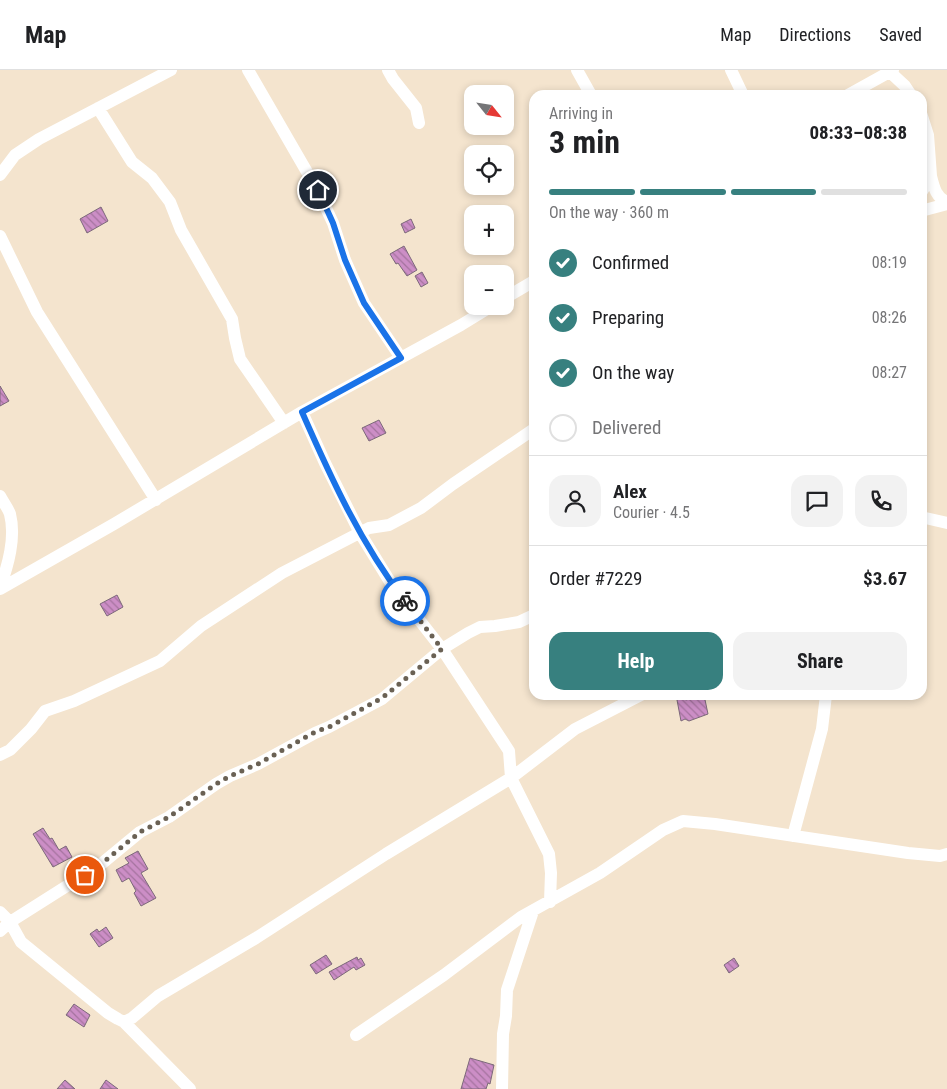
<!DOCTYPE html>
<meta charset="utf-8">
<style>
:root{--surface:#fff;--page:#f2f2f2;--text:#202124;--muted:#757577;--line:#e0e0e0;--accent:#37807f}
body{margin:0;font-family:"Roboto Condensed",sans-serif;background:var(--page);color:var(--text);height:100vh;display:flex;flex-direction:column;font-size:19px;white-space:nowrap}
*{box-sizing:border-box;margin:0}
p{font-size:16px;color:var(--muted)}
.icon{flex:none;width:28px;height:28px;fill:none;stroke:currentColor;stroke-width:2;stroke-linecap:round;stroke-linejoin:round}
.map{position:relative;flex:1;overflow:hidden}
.details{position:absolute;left:529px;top:20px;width:398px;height:610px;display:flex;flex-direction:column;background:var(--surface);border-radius:15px;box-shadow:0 2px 8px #0003}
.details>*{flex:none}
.needle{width:32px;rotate:120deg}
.controls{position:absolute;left:464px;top:15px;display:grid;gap:10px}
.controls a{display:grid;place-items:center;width:50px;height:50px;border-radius:10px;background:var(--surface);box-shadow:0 2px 8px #0003;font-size:25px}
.pin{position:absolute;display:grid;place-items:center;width:42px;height:42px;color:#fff;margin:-21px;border:2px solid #fff;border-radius:50%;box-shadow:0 1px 5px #0007}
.courier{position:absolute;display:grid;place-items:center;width:50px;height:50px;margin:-25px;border:4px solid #1a73e8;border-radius:50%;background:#fff;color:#222;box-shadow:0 1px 6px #0007}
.summary em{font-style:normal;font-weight:700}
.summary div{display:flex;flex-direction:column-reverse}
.summary{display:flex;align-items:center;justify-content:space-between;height:85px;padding:0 20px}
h1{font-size:32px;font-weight:700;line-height:38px}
.bar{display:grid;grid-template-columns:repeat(4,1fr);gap:8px 5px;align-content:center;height:60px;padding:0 20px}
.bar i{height:6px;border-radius:4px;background:var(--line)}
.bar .on{background:var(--accent)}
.bar p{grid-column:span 4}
.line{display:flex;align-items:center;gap:12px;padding:0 20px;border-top:1px solid var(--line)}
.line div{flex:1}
.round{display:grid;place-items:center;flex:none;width:52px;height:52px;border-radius:15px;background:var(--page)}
ol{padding:0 20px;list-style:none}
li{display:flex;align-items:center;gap:15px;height:55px}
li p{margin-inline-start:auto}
li .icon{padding:5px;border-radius:50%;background:var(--accent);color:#fff;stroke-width:4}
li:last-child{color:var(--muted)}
li i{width:28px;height:28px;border:2px solid var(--line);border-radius:50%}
.primary-button{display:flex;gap:10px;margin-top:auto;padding:10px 20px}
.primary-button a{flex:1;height:58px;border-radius:15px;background:var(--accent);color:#fff;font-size:20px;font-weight:700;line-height:58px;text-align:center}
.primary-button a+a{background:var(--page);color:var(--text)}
header{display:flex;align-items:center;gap:30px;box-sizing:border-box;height:70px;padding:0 25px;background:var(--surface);border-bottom:1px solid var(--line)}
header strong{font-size:24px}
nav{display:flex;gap:28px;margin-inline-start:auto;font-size:18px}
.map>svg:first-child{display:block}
.building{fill:url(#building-back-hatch);stroke:#7c697a}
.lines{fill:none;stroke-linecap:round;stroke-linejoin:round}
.minor{stroke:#fff;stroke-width:12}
.done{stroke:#6a6154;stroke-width:5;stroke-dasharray:0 9}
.route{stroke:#1a73e8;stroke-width:6}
</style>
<header>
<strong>Map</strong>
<nav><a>Map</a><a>Directions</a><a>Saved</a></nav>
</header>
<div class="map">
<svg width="947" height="1019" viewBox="0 0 947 1019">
<defs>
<pattern id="building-back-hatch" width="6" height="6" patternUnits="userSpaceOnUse" patternTransform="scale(1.25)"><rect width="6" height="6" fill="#cc8ec6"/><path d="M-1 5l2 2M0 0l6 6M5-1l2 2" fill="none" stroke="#a5739f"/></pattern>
</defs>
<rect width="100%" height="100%" fill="#f4e4ce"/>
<!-- building -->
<path class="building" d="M101,137L108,151L87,163L80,149Z
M411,149L415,158L405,163L401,154Z
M404,176L417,200L407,206L398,193L396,194L390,184Z
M422,202L428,213L421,217L415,206Z
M0,316L9,331L0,336Z
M379,350L386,363L369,371L362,358Z
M117,525L123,537L107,546L100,534Z
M704,625L708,644L689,651L685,649L681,651L677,630L683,628L686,630Z
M43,758L50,769L52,768L59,780L66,776L72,787L53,797L33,764Z
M138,781L148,799L141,803L156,828L141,836L134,823L136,821L129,808L122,812L116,800L129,793L125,788Z
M106,857L113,868L99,877L90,864L97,859L99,862Z
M326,885L332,894L316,904L310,895Z
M357,887L358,890L361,888L365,895L356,900L354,897L334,910L329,902Z
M734,888L739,896L729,903L724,895Z
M74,934L90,945L84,957L66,945Z
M470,988L494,995L490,1014L488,1013L486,1019H461Z
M65,1010L75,1019H57Z
M106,1010L118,1019H100Z"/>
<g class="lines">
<!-- minor -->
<path class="minor" d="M248,0L318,121L333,153L345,190L364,233L401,288
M388,0L393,9L416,38L419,53
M577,0L591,25
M731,0L743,25
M890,2L905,16L911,25
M848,25L893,0
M98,38L132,92L152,108L170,132L181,160L232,249L235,268L240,289L284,353
M921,43L928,65L931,106L921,123
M0,105L15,85L39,69L171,0
M931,106C934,118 936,127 947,132
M921,141L947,134
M0,166L37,242L156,430
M505,228L534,211
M302,342L325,393L360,463L392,515L442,579L509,681L511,708L549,784L551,803L550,832
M0,426C3,432 8,438 10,444C16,468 8,495 0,518
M921,447L947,453
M0,519L114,454L302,342L461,255L492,236
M0,685L10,680L31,659L45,641L74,631L160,591L201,556L282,503L369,458L389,455L421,438L453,414L534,359
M793,766L822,659L826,625
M0,842L10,852L21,872L108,943L118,949L124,952L132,948L158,926L256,868L386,784L511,708L575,659L641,625
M0,861L10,852L100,795L140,762L169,747L216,714L230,706L258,694L315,663L329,657L382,629L442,579L468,563L480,557L495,556L519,552L534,545
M124,952L190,1019
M356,965L444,905L521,847L600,803L663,760L683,751L715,754L908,783L940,786L947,784
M502,1019L503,964L506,946L507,920L533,841"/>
</g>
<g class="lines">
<!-- done -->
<path class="done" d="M85,805L100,795L140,762L169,747L216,714L230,706L258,694L315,662L329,657L382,628L442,579L405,531"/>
<!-- route -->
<path class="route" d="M318,120L333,153L345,190L364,233L401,288L302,342C331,408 361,474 405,531"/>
</g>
</svg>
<div class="controls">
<a><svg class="needle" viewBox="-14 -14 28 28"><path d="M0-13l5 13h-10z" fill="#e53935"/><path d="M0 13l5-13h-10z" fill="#757577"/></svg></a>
<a><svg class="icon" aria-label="locate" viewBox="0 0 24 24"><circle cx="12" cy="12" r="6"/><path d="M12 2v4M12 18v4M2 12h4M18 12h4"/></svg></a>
<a>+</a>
<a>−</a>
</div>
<div class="pin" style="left:85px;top:805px;background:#ea580c"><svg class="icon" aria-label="bag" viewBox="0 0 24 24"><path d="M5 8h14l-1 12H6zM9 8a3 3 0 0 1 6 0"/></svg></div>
<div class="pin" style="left:318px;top:120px;background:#1f2937"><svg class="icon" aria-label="home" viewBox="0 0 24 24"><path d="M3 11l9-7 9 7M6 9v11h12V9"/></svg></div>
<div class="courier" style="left:405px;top:531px"><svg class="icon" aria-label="bike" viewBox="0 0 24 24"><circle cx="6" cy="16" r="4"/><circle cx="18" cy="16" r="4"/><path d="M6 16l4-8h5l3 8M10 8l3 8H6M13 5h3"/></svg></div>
<section class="details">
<div class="summary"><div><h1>3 min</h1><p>Arriving in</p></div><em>08:33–08:38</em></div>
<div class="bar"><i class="on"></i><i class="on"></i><i class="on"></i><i></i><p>On the way · 360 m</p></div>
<ol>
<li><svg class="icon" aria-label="check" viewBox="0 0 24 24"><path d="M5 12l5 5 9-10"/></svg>Confirmed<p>08:19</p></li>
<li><svg class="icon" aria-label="check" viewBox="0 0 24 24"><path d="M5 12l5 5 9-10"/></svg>Preparing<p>08:26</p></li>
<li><svg class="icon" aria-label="check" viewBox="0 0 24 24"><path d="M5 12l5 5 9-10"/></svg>On the way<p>08:27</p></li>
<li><i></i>Delivered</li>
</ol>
<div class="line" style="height:90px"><a class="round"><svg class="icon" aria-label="person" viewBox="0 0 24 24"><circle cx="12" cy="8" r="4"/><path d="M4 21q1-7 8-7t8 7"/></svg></a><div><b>Alex</b><p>Courier · 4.5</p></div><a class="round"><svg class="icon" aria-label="chat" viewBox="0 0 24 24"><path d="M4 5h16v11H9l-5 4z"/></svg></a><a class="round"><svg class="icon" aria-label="phone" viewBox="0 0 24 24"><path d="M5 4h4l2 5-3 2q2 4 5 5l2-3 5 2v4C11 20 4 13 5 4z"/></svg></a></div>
<div class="line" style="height:65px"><div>Order #7229</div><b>$3.67</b></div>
<div class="primary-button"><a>Help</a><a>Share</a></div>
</section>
</div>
